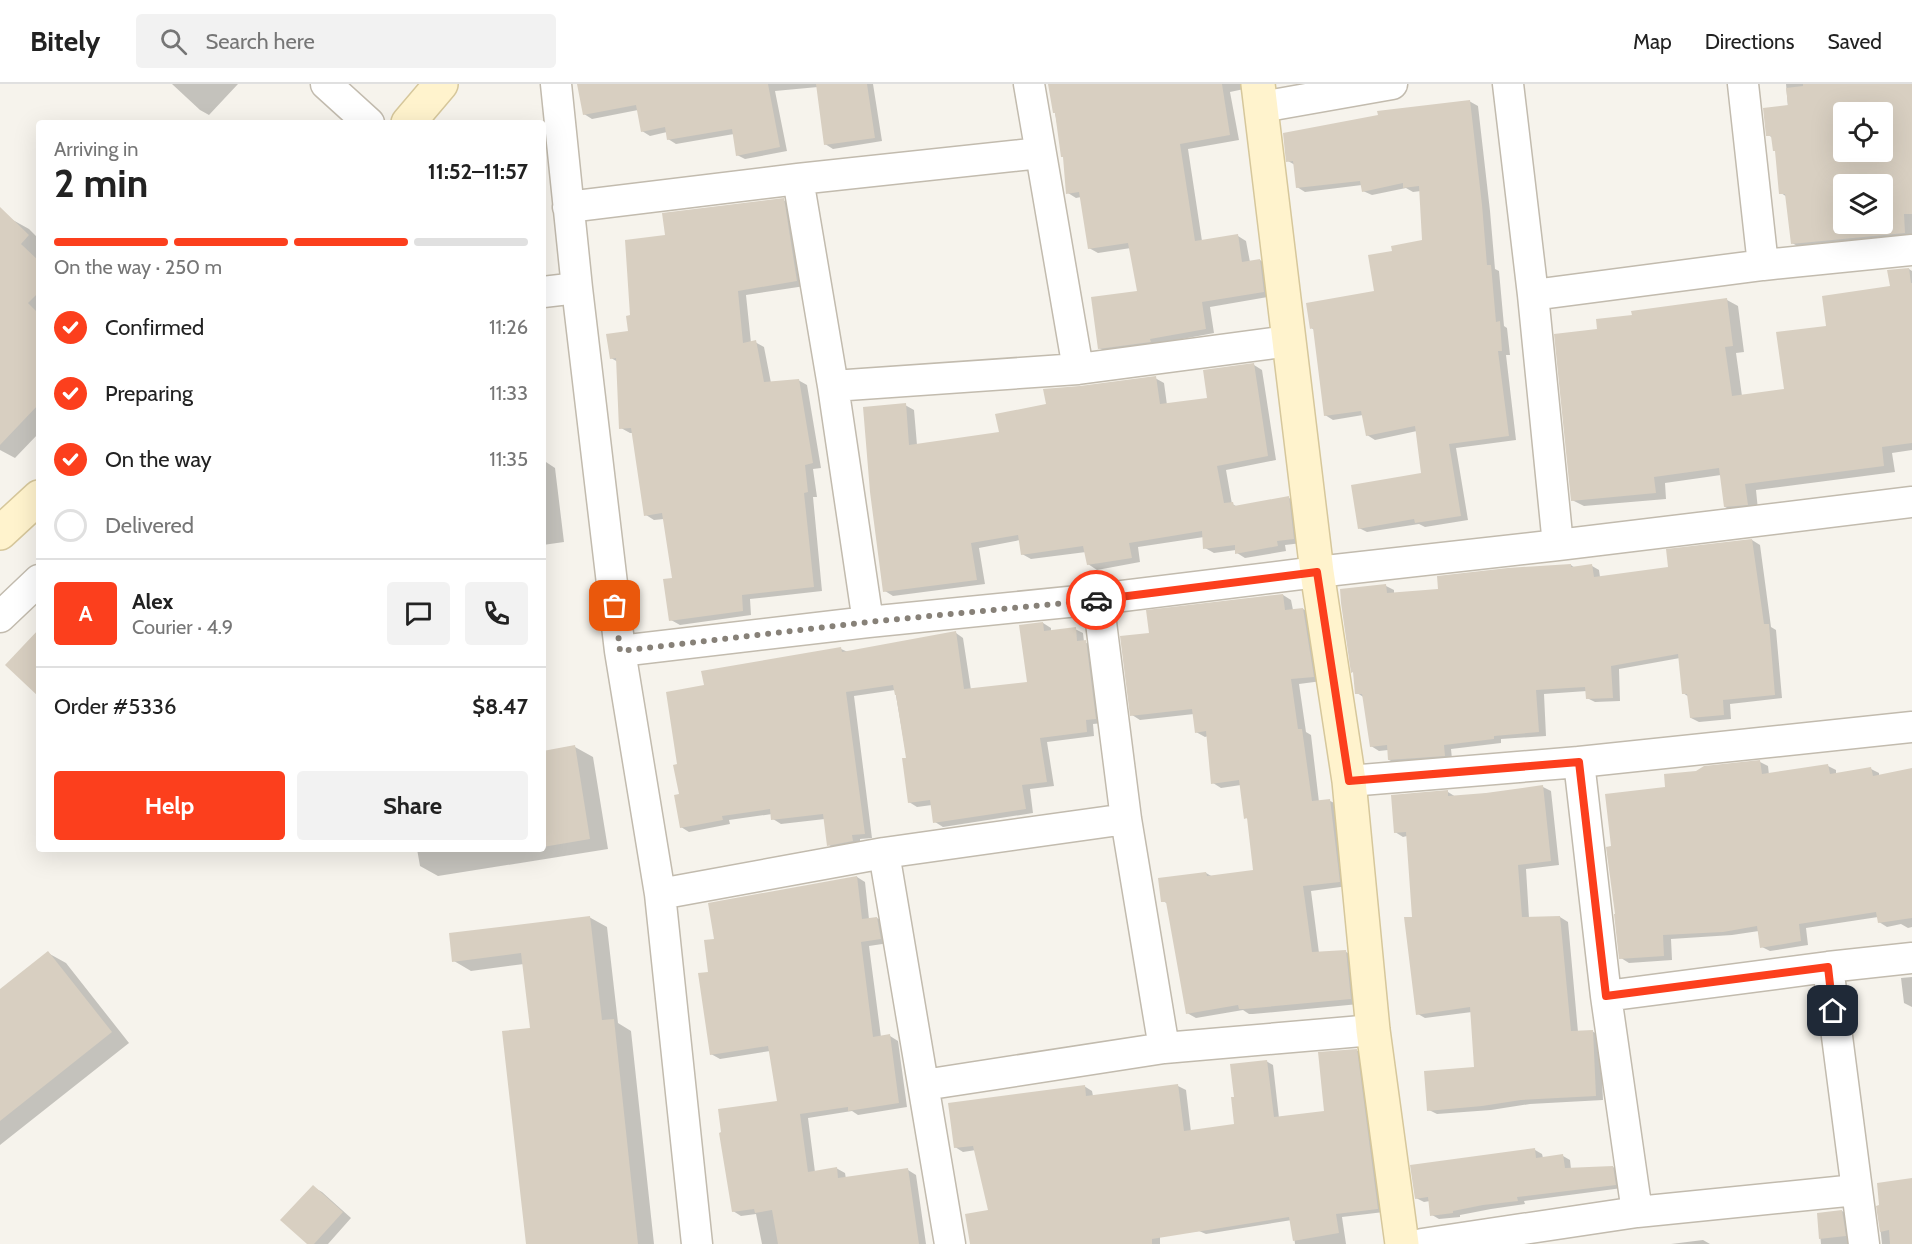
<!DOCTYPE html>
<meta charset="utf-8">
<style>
:root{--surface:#fff;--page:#f2f2f2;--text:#222;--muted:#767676;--line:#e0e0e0;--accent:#fc3f1d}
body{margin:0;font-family:Cabin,sans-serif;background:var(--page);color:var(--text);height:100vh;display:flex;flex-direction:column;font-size:22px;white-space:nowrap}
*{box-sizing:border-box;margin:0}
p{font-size:20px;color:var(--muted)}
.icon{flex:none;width:33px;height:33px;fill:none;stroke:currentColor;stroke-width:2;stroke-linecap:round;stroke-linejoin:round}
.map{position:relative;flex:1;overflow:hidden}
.panel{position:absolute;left:36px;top:36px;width:510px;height:732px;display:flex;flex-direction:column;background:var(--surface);border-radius:6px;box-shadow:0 6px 24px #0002}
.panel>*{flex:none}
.controls{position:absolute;left:1833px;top:18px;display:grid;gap:12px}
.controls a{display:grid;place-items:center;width:60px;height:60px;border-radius:6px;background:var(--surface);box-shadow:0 6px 24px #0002;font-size:30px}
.pin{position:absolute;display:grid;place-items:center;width:51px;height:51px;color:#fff;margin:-26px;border-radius:12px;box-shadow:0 3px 9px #0006}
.courier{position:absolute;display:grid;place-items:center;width:60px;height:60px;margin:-30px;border:4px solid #fc3f1d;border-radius:50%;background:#fff;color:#222;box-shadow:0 2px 8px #0007}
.overview em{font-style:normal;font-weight:700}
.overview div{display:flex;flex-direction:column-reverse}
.overview{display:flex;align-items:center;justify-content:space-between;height:102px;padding:0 18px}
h1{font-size:39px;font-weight:700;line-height:45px}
.bar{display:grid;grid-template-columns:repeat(4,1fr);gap:9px 6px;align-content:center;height:72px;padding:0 18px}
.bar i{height:8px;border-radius:4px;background:var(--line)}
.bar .on{background:var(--accent)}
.bar p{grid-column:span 4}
.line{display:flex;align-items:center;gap:15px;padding:0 18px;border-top:2px solid var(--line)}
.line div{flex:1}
.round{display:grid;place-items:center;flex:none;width:63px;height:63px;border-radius:6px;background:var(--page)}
ol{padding:0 18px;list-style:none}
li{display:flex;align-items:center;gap:18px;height:66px}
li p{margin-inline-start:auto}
li .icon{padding:6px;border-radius:50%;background:var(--accent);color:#fff;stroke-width:4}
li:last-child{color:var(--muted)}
li i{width:33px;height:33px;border:3px solid var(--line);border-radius:50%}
.button{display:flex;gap:12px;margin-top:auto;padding:12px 18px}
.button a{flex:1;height:69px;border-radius:6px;background:var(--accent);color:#fff;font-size:24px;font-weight:700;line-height:69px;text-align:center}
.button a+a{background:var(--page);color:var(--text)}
header{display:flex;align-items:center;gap:36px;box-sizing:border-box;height:84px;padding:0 30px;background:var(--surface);border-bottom:2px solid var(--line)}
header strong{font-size:28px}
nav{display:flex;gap:33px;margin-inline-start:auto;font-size:21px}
.search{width:420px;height:54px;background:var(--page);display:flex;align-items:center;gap:15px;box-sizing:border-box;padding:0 21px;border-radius:6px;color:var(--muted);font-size:22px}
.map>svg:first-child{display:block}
.shadow{fill:#0003;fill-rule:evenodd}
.building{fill:#d8cfc1;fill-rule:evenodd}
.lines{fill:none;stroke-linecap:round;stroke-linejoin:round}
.minor-casing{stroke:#c2bbae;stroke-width:33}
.secondary-casing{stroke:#d6c79b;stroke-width:36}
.minor{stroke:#fff;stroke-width:30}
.secondary{stroke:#fff3cd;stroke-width:33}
.done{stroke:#878178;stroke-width:6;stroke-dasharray:0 10.8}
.route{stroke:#fc3f1d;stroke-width:8}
</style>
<header>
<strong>Bitely</strong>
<div class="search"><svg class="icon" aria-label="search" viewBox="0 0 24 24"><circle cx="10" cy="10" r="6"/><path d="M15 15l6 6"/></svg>Search here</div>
<nav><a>Map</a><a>Directions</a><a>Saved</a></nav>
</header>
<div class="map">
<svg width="1912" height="1160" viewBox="0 0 1912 1160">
<rect width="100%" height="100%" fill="#f6f3ec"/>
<!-- shadow -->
<path class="shadow" d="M172,0H238L209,31L200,26Z
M587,0H873L882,57L833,65L825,60L818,3L775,7L787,67L745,75L737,71L734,50L676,60L668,55L667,48L650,52L642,47L638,26L592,35L584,30Z
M1049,0H1244V5L1230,8L1239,56L1188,65L1202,157L1238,152L1246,157L1250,178L1260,176L1269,182L1273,212L1210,223L1214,249L1108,269L1099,264L1139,208L1131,164L1098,169L1089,164L1081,113L1076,114L1068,109L1064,73Z
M1786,0H1912V154L1801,164L1792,159L1787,113L1781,109L1777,68L1773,54L1768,51L1788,23ZM1844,28H1882V68H1844ZM1844,100H1882V140H1844Z
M1469,17L1478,22L1490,127L1495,185L1499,187L1504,242L1507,244L1510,271H1506L1516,356L1456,364L1468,436L1425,443L1419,440L1367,448L1359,444L1422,390L1417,347L1375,356L1367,351L1363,331L1333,336L1325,331L1315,246L1311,244L1375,208L1393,168L1424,157L1421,107L1413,108L1406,104L1372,111L1363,107L1362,101L1305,108L1297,103L1295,81L1288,77Z
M783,116L792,121L805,202L746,211L751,259L755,258L764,263L771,299L798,296L807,301L821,384L813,385L817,413H813L822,507L750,515L751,531L680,541L671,536L673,495L664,435L654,436L646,431L633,349H630L621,344L618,278L611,274L629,248L632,233L666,152Z
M11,135L29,145L39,155V349L15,374L0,366V146Z
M1909,185L1912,187V366L1892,369L1895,388L1756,406L1758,426L1737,429L1725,423L1721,391L1665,399L1666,415L1584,422L1572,416L1599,246L1633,232L1727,216L1738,222L1744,268L1736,269L1742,312L1786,307L1828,243L1891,203Z
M1254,281L1262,286L1276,376L1226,386L1232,420L1238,423L1289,414L1297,419L1302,459L1285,461L1286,467L1245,474L1237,469L1236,466L1214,469L1205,464L1204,453L1138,463L1140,478L1097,486L1088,480L1086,468L1031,475L1022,470L1020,456L979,464L985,500L893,512L885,507L905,321L914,326L917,361L1001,350L1048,322L1155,294L1164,299L1167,321L1209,316Z
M546,378L555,384L564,458L543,461V379Z
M1752,456L1760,461L1771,543L1776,546L1782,614L1730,620L1731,635L1699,638L1691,634L1689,613L1683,609L1680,574L1619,585L1620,617L1595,618L1587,614V607L1544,610L1546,652L1501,655V659L1451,665L1452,675L1397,680L1389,676L1388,666L1379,667L1371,662L1365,614L1357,609L1386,502L1394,506V510L1440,507L1571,481L1575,484L1592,482L1599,486L1600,493L1670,485Z
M1283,511L1291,516L1293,526L1303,525L1312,530L1322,597L1299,600L1306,648L1311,651L1319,718L1330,717L1339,721L1348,802L1311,807L1319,869L1346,868L1355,873L1359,920L1253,930H1249L1243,926L1196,934L1187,929L1168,820L1163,817L1206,789L1213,793L1254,788L1249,735L1246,734L1241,701L1221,704L1213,699L1208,652L1205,653L1196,648L1194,630L1140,636L1132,631L1151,550Z
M1043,539L1051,544V548L1075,545L1083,549L1084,558L1093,562L1103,639L1093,640L1094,652L1047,658L1054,702L1030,705L1033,729L943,743L935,738L932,721L917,723L909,718L907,675L895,606L854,612L872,754L860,755V761L836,765L829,761L825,735L781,740L773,735L772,730L729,736L730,740L689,748L681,743V712L679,681L705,603L841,565L848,568L956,549L963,554L971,606L1029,599Z
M575,663L593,673L608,765L438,792L420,782L417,765H543V668Z
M1760,678L1768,682L1769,691L1828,682L1836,686V691L1871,685L1879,689V692L1912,686V843L1908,844L1901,840L1887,843L1879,838L1878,833L1806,844L1808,861L1770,867L1762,863L1759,847L1732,851L1671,855L1672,876L1629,879L1621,874L1612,764L1667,705Z
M1543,703L1551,707L1559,781L1526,785L1529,834L1560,833L1568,838L1578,948L1592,947L1600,952L1603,1016L1530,1020L1491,1026L1437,1030L1429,1026L1475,984L1472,928L1425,934L1418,930L1414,834L1407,752L1403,753L1395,748L1448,708L1456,713Z
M857,793L865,798L869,835L877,834L885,839L889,859L869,862L881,953L890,952L898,957L907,1023L858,1031L852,1027L808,1034L815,1088L836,1084L845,1089L846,1095L908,1086L916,1091L926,1160H762L756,1130L741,1132L733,1127L779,1018L770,967L720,975L711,970L710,889L715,856Z
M589,833L607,843L618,939L631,947L654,1160H527L531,946L524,880L471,887L454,877Z
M48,869L66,879L129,959L0,1061V907Z
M1912,893V923L1904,919L1901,894Z
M1356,966L1363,970L1384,1128L1342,1133L1346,1160H1295L1292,1136L1206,1150L1199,1147L1160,1152V1160H1068L976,1066L963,1068L955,1063L1084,1002L1092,1007L1093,1012L1178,1002L1186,1006L1191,1048L1236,1041V1014L1266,977L1273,981L1279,1034L1326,1028Z
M1535,1066L1542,1070L1543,1074L1563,1072L1570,1076L1571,1085L1613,1083L1620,1088L1622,1104L1524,1117L1525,1120L1491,1125L1460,1131V1133L1439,1135L1432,1131L1430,1117L1424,1118L1416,1114Z
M1912,1096V1160H1882L1878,1123Z
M313,1103L322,1108L351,1134L328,1160H309Z
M1842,1127L1849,1131L1852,1160H1821L1818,1130Z
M1703,1156L1710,1160H1671Z"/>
<!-- building -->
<path class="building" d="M577,0H768L780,63L736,72L732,45L667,56L665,43L641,48L636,21L583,31Z
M816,0H867L875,54L824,61Z
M1048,0H1222L1230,51L1180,60L1195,157L1238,150L1242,178L1260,175L1264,208L1202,218L1206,245L1150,255L1151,258L1098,265L1091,213L1137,207L1128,159L1088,165L1079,108L1066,110L1063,73H1061L1055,29H1053Z
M1803,0H1912V130H1904L1905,149L1791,160L1785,110H1779L1775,67H1773L1771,52H1766L1763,24L1788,21L1786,4L1803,2ZM1844,28H1882V68H1844ZM1844,100H1882V140H1844Z
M1470,16L1482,121L1487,181H1491L1496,238L1500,237L1502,267H1498L1509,352L1449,360L1461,432L1415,439L1414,435L1358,445L1351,401L1421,389L1415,342L1366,352L1361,327L1324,332L1313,244L1310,245L1306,219L1374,207L1368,171L1392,167L1391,162L1422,156L1419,102L1403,104V99L1362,108L1360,97L1296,104L1293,77L1286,78L1283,49L1378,31L1377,27Z
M784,114L797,197L738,207L743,259L756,256L764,298L799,295L813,379L805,381L808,408L804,409L814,503L742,511L743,527L669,537L663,495L672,494L662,429L644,432L631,344L619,345L616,274L610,275L606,250L628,247L626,232L630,231L625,156L665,151L662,129Z
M0,123L29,151L21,160L39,177V208L28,219L39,230V320L0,361Z
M1909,184L1911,199H1912V359L1882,363L1884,382L1745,400L1748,421L1724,423L1719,384L1654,393L1656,409L1571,417L1554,250L1597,245L1596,235L1632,231L1631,227L1727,214L1733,262L1725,263L1732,312L1784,305L1776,248L1826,242L1822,212L1890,202L1887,186Z
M1254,279L1268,372L1217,382L1224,419L1233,418L1234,422L1289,412L1294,455L1277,457L1278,462L1235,470V461L1203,465L1202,447L1129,459L1132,474L1087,481L1083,462L1021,471L1018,451L971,459L977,496L883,508L870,408L863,323L906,319L909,361L999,348L995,330L1046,320L1043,305L1080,302L1156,292L1160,320L1207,314L1203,286Z
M1752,455L1764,540H1769L1775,611L1723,616L1724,631L1690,634L1687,610H1682L1678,570L1611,582L1613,614L1586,615L1585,603L1536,606L1539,648L1494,652V655L1444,661L1445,672L1388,676L1387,661L1370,663L1362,610H1355L1353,588L1351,589L1341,519L1340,505L1386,500L1387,509L1438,505L1437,492L1508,484L1571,480V483L1592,480L1594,493L1668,483L1666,465Z
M1283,510L1285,526L1303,524L1314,593L1291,595L1298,645H1302L1312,717L1330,715L1340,798L1303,802L1312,868L1346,866L1351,915L1244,925H1239L1238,921L1186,930L1166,818H1161L1158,794L1206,788L1207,792L1253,786L1247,734L1244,735L1239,696L1211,700L1206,647L1195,649L1192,625L1130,632L1120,552L1149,549L1146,526Z
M1043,538L1044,547L1076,543L1077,557L1086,556L1096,635L1086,636L1087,648L1040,654L1047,698L1022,701L1026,725L933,739L930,716L908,719L902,674H906L896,611H895L893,601L846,608L865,750L852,751L853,757L827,762L823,730L771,736L770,725L722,732L723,736L680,744L674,711L679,710L673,681L677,680L666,608L704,601L701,587L841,563L842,568L956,547L964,605L1027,598L1019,541Z
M39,545V613L5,581Z
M575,661L590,755L543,763V667Z
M1760,676L1762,690L1828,680L1830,690L1871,683L1873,692L1912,684V834L1878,839L1876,828L1799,840L1801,857L1760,864L1757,842L1723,848L1663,851L1664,872L1619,875L1614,830H1615L1606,763L1611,762L1605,710L1665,703L1664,690L1696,687L1704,682Z
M1543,701L1551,777L1518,781L1522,833L1560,832L1571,947L1593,946L1596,1012L1521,1016L1482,1022L1427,1027L1424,987L1474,983L1470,923L1416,931L1404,833H1412L1406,748L1394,749L1391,711L1448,706V712L1486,709Z
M857,792L862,835L877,833L881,855L861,858L873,953L890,950L899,1019L848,1027V1023L800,1030L808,1088L837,1083L838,1094L908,1084L919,1160H778L772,1126L755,1129L754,1125L732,1128L719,1049L721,1048L718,1025L777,1017L768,962L710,971L698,889L708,888L704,856L714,855L708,819Z
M590,832L602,936L614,935L638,1160H526L502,947L530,944L521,869L452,878L449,849Z
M48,867L112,948L0,1037V905Z
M1357,965L1378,1125L1336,1130L1339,1149L1293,1157L1289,1133L1152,1155V1160H970L965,1130L988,1126L973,1062L954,1064L948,1019L1085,1001L1086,1012L1178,1000L1184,1047L1234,1040L1231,1013H1234L1230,980L1267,976L1274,1033L1324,1027L1318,968Z
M1535,1064L1536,1074L1563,1070L1565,1084L1613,1082L1616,1101L1517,1113L1518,1117L1483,1121L1453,1127V1129L1430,1132L1428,1113L1415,1115L1410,1081Z
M1912,1094V1160H1890L1889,1146L1880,1148L1876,1122L1879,1121L1877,1099Z
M313,1101L343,1128L314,1160H307L280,1136Z
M1842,1126L1846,1152L1819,1155L1817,1129Z"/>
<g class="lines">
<defs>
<path id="minor" d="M326,0L369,39
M556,0L577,204L620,567L660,810L697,1160
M1029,0L1078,285
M1508,0L1533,211L1558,461
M1743,0L1763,181
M1261,23L1392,0
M798,95L833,302L868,538
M568,123L798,95L1040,69
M543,208L577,204
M1533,211L1763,181L1912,166
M833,302L1078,285L1289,257
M1098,515L1126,735L1164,964
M0,533L39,496
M620,567L868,538L1098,515L1317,488L1558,461L1912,418
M1579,678L1606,912L1637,1128
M1349,697L1579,678L1912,643
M884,769L950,1160
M660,810L884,769L1126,735
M1828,883L1864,1160
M1606,912L1828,883L1912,874
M924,1001L1164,964L1373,946
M1422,1160L1637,1128L1856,1106"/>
<path id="secondary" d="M1258,0L1317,488L1349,697L1373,946L1402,1160
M408,39L441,0
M0,449L39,413"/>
</defs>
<!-- minor casing -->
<use href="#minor" class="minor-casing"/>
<!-- secondary casing -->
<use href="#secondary" class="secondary-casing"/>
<!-- minor -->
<use href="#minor" class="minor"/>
<!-- secondary -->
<use href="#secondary" class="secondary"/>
</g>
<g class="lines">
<!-- done -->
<path class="done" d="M615,522L620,567L868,538L1096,516"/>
<!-- route -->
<path class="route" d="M1096,516L1317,488L1349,697L1579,678L1606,912L1828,883L1833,927"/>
</g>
</svg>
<div class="controls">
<a><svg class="icon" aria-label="locate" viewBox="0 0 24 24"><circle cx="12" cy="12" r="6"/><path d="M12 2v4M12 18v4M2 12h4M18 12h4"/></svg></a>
<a><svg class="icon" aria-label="layers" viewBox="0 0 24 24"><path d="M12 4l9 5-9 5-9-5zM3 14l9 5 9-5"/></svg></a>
</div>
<div class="pin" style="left:615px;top:522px;background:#ea580c"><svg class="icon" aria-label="bag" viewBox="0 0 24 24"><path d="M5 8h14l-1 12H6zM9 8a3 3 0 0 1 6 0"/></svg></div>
<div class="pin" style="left:1833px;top:927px;background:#1f2937"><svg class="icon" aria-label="home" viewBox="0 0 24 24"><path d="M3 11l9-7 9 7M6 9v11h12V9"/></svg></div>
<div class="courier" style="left:1096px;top:516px"><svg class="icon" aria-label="car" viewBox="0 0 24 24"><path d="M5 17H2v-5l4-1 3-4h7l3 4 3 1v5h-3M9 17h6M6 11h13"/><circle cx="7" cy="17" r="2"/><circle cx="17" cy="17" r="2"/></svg></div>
<section class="panel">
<div class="overview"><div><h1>2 min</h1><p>Arriving in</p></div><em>11:52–11:57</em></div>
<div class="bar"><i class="on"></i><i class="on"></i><i class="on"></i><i></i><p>On the way · 250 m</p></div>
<ol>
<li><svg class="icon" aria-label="check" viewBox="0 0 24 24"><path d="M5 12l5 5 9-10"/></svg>Confirmed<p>11:26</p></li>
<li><svg class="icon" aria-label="check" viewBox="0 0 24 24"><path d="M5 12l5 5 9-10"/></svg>Preparing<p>11:33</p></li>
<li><svg class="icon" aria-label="check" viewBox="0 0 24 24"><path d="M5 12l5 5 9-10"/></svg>On the way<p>11:35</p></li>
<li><i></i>Delivered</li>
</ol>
<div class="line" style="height:108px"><b class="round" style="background:var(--accent);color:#fff">A</b><div><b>Alex</b><p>Courier · 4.9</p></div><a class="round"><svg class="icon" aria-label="chat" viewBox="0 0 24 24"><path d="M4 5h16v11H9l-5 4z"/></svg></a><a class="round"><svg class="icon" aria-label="phone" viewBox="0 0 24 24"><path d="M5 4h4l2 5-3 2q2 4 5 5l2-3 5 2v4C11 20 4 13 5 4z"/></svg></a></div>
<div class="line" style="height:78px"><div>Order #5336</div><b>$8.47</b></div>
<div class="button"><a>Help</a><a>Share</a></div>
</section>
</div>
